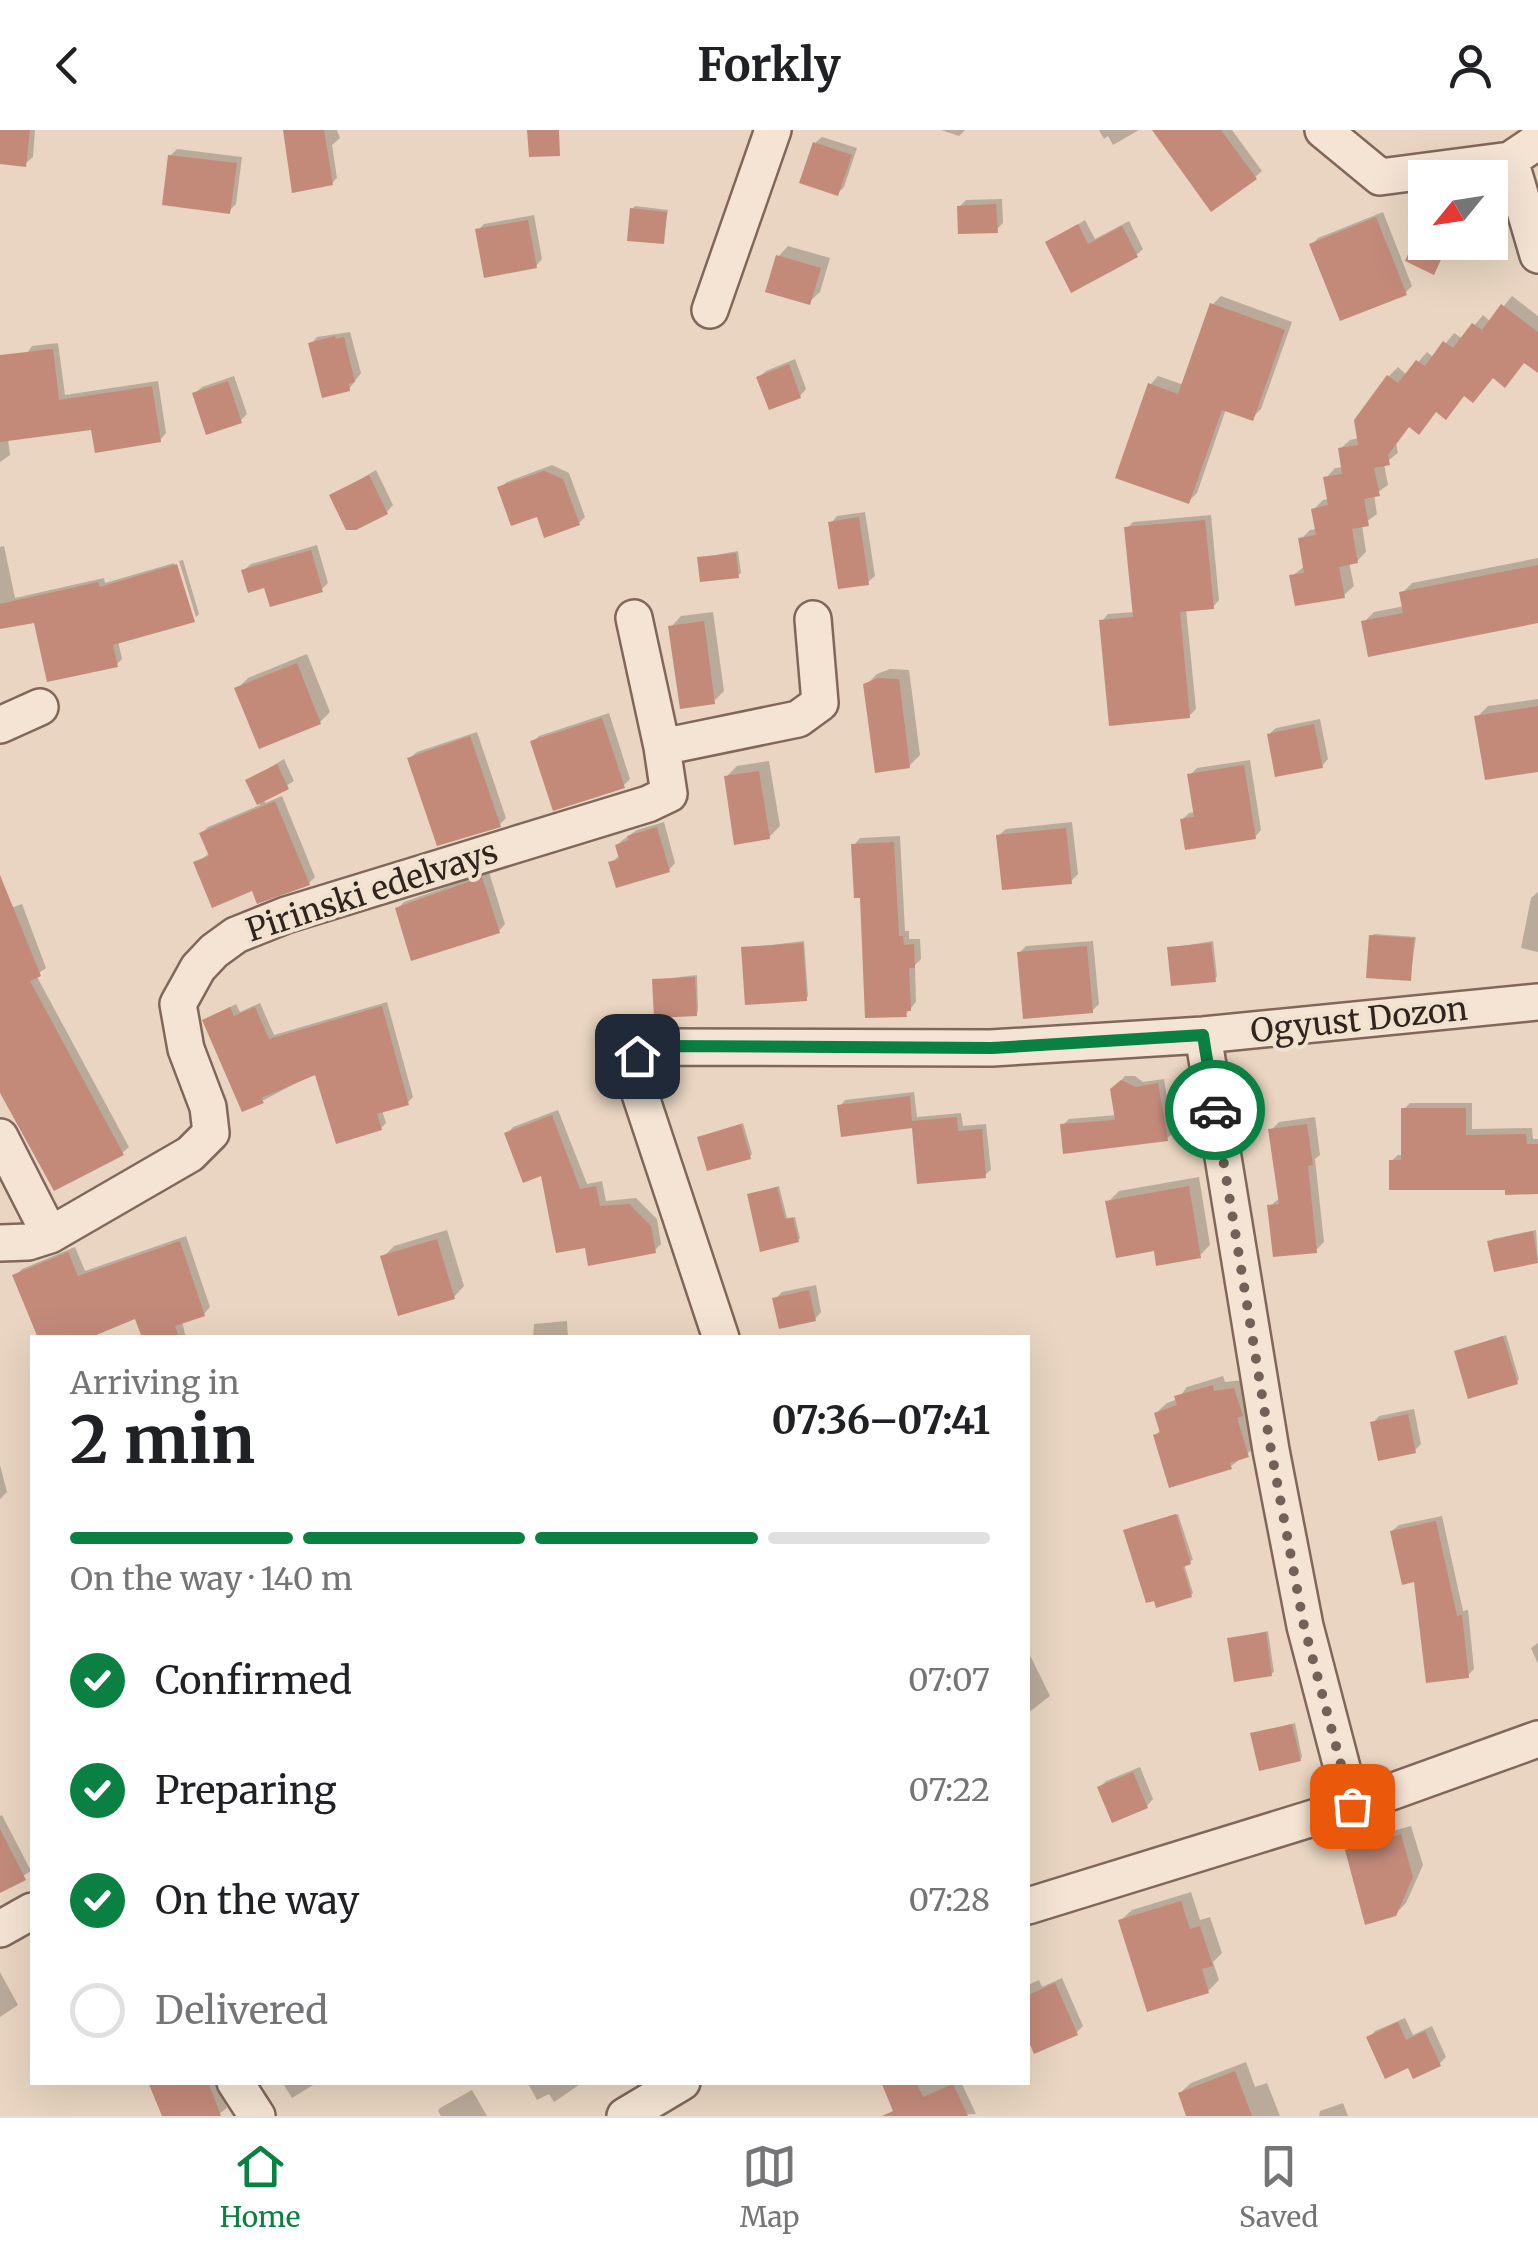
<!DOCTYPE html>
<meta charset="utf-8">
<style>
:root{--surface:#fff;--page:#f6f6f6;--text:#202124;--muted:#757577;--line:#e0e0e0;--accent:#0b8043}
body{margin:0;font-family:Merriweather,serif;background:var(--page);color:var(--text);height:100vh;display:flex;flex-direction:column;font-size:38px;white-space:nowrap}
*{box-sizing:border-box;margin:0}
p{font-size:32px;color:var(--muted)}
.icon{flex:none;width:55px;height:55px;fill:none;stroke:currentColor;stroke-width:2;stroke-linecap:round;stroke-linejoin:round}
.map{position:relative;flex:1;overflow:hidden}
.drawer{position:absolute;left:30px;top:1205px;width:1000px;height:750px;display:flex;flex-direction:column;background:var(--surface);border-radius:0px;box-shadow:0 10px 40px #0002}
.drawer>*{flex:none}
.needle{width:65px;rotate:240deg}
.buttons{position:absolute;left:1408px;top:30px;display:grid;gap:20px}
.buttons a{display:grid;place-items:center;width:100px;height:100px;border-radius:0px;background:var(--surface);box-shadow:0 10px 40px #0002;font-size:50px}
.pin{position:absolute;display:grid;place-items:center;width:85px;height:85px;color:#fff;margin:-42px;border-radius:20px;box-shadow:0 5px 15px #0006}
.courier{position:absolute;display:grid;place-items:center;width:100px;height:100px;margin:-50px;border:8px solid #0b8043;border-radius:50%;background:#fff;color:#222;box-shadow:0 2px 12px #0007}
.overview em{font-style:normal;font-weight:700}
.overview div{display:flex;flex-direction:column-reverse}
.overview{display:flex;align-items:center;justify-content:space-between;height:170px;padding:0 40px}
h1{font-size:65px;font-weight:700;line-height:75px}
.bar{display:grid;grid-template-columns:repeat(4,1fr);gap:15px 10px;align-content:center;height:120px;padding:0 40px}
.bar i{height:12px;border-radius:8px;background:var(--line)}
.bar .current{background:var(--accent)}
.bar p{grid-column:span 4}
ol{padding:0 40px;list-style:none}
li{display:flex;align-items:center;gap:30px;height:110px}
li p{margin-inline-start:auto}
li .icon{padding:10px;border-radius:50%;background:var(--accent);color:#fff;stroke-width:4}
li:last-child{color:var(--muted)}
li i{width:55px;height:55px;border:5px solid var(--line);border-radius:50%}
header{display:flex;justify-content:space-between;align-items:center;height:130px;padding:0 40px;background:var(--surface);font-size:45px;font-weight:700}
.dock{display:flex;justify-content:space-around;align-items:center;height:140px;border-top:2px solid var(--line);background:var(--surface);font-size:28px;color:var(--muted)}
.dock a{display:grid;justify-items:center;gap:5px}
.dock .current{color:var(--accent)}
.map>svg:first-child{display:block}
.shadow{fill:#0003}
.building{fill:#c38a7a}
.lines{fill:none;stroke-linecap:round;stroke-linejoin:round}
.street-casing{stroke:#80675a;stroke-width:40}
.street{stroke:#f5e4d3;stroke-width:35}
.done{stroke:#716156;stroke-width:10;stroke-dasharray:0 18}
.route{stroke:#0b8043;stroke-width:12}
.labels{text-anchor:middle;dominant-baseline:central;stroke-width:8;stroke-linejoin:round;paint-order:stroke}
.street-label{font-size:32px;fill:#31231d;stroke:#f1e1cf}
</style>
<header><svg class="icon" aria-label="back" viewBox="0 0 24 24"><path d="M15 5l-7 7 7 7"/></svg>Forkly<svg class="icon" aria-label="person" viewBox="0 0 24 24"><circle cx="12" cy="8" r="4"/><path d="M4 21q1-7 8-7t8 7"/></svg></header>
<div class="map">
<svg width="1538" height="1986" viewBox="0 0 1538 1986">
<rect width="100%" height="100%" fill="#e9d5c1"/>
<!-- shadow -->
<path class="shadow" d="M0,0H35L33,27L25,34L0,32Z
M286,0H337L340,8L332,15L337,48L332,53Z
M941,0H965L959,6Z
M1099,0H1139L1113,15L1108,6L1104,9Z
M1194,0H1232L1262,41L1255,47Z
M822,7L857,18L844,57L837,64L815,13Z
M177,19L242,27L236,74L229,81L170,26Z
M1002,69L1003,93L996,100L959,77L966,70Z
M635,76L668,80L663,112L632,79Z
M1383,82L1412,156L1406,162L1312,115L1318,108Z
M534,85L542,129L536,136L478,100L484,94Z
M1085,90L1095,109L1129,91L1143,119L1136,125L1048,113Z
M1420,108L1445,120L1436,139L1417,111Z
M788,116L830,128L820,162L809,172L778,127Z
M1221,166L1292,192L1261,279L1252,288L1226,279L1197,363L1188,372L1150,255L1158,246L1184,255L1212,175Z
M1512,166L1538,186V234L1525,230L1410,295L1396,313L1398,323L1384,334L1388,355L1374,365L1377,384L1362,395L1366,422L1357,431L1349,432L1354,456L1344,465L1292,446L1305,436L1301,409L1310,400L1317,399L1313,380L1323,370L1330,369L1326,348L1335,338L1343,337L1340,319L1350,310L1359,308L1389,246L1398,237L1407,245L1427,222L1434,228L1454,203L1463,209L1483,185L1491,192Z
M350,202L361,243L349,259L311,214L317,207Z
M58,213L65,265L158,251L166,303L160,310L94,298L8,309L10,325L0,332V263L32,216Z
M795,229L806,259L800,266L759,247L766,241Z
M234,246L247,284L240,291L195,263L202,257Z
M552,335L569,343L585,387L579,393L538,384L500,358L507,352Z
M376,340L393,375L387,382L332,366Z
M865,382L875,446L868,452L831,393L837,386Z
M1211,385L1219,470L1213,477L1186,479L1196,579L1189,586L1102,491L1108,484L1135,482L1127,398L1133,392Z
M317,415L328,453L321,460L266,455L244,440L251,434Z
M4,416L15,468L104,448L105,453L174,433L191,489L118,511L122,529L116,535L36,490L0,497V417Z
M738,421L741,443L738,445L700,428Z
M1538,428V491L1364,492L1374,482L1405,476L1402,463L1412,453Z
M183,430L199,484L196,487L179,431Z
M713,482L724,561L714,571L671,497L681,486Z
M307,524L330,582L320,592L237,559L248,548Z
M890,539L909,540L920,625L909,636L866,555L877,544Z
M1538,569V640L1477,587L1488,576Z
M609,583L630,649L623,656L533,612L539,606Z
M1320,589L1328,629L1322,636L1269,604L1276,598Z
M477,602L506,688L499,695L410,628L417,622Z
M284,629L294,651L264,669L265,673L282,666L315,747L309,753L253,758L196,733L210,723L202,703L208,697L260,675L248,651Z
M1250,630L1261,700L1255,707L1182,690L1189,683L1196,682L1190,645L1197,638Z
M769,631L780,696L769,707L726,647L737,636Z
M664,692L675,733L669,740L611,733L620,725L617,715L624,709L637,700Z
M1072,692L1078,744L1071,751L999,705L1006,699Z
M900,706L905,801H909V809H920L921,829L915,835L916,872L906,884L862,765L854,715L860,708Z
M489,742L505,794L499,801L397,779L404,772Z
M1538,762V822L1521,818L1531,768Z
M22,774L46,838L36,845L129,1017L122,1023L0,958V782Z
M1374,804L1416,807L1410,849L1371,807Z
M804,811L808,866L806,869L744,818Z
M1093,811L1099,874L1092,881L1019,823L1026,816Z
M1213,811L1217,847L1214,849L1170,818Z
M697,845L698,881L696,884L655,850Z
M387,872L413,967L408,972L382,980L386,993L381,998L317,942L262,971L205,890L236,874L240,882L260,873L274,905Z
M1125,946H1135L1143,952L1164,949L1173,1003L1167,1008L1063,995L1069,989L1117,985L1113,960Z
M914,962L917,987L961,983L963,996L986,994L991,1040L985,1045L914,996L840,976L845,970Z
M1410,973H1472V999L1532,998L1533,1009H1538V1061L1391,1031L1398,1025H1403L1404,979Z
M558,980L587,1054L602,1051L606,1071L636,1068L657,1089L661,1114L655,1120L587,1115L543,1043L507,1004L513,997Z
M1315,987L1320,1025L1315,1029L1324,1112L1316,1120L1270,1076L1280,1068L1271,1000L1279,992Z
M743,993L752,1024L749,1027L700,1007Z
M1199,1047L1210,1115L1200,1125L1156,1118L1108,1072L1119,1061Z
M779,1056L787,1088L795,1087L800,1108L798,1110L750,1065Z
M447,1100L464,1156L454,1167L383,1127L394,1116Z
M1536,1100L1538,1130L1496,1139L1490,1112L1493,1109Z
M186,1106L210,1177L204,1184L182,1191L186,1208H144L137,1185L15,1146L22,1139L75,1117L85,1141Z
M816,1155L821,1182L815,1189L775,1169L782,1162Z
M567,1191L568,1208H533L534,1194Z
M1506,1205L1519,1249L1517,1252L1457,1221Z
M1223,1246L1225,1252L1245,1250L1258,1315L1230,1337L1155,1305L1162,1299L1156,1283L1167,1273L1178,1269L1187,1257Z
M1414,1279L1421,1314L1414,1321L1373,1293L1379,1286Z
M0,1335L7,1362L0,1369Z
M1178,1384L1193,1430L1184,1434L1193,1463L1191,1465L1129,1398Z
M1442,1386L1463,1481L1468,1480L1474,1539L1468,1545L1392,1401L1399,1395Z
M1268,1501L1274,1542L1271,1544L1230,1509Z
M1538,1513V1534L1531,1518Z
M1028,1521L1050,1566L1028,1583Z
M1295,1593L1302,1627L1300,1629L1253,1604Z
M1140,1637L1153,1669L1147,1676L1100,1657L1106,1651Z
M2,1685L31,1741L0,1760V1686Z
M1411,1696L1423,1735L1406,1773L1395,1784L1348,1720L1358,1710Z
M1191,1762L1200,1790L1210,1787L1222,1823L1213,1832L1219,1850L1208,1861L1121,1790L1132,1780Z
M0,1842L18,1875L0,1887Z
M1062,1848L1083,1896L1077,1902L1035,1921L1028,1904V1855L1039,1850L1042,1857Z
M1405,1888L1413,1905L1432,1896L1446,1927L1439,1934L1409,1935L1369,1908L1375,1901Z
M1246,1932L1255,1957L1267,1953L1280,1986H1189L1180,1963L1191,1953Z
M151,1952H217L227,1978L216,1986H164Z
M282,1952H318L292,1968Z
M527,1952H578L579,1955L554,1972L549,1964L537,1970Z
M884,1952H961L976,1984L899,1986Z
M472,1960L487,1986H441L438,1981L440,1978Z
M1343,1973L1348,1986H1319L1320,1981Z"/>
<!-- building -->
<path class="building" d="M0,0H30L26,37L0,34Z
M283,0H324L333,55L292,63Z
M527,0H559L560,26L529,27Z
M1152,0H1221L1257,49L1211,82Z
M813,12L852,25L838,66L799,53Z
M168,25L237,33L230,84L162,75Z
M996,74L998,103L958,104L957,76Z
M630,78L667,82L664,114L627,111Z
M1376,87L1407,165L1340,191L1309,114Z
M528,90L537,138L484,148L475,99Z
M1078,94L1088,114L1122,96L1138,127L1071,163L1045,112Z
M1415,109L1444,123L1434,145L1405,131Z
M776,125L821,138L810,175L765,162Z
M1210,173L1285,200L1253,291L1222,280L1189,374L1115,348L1148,253L1178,264Z
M1501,174L1538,202V243L1524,233L1505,258L1493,248L1473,273L1464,266L1446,290L1436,282L1419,305L1409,297L1388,325L1390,335L1374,338L1380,366L1364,369L1369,396L1352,399L1358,433L1339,437L1345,468L1295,476L1289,445L1304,443L1298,408L1316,405L1311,379L1328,375L1323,347L1342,344L1338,318L1358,315L1354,290L1387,245L1398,253L1416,230L1425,236L1443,211L1453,218L1472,193L1482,200Z
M335,206L336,209L344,207L355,252L349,254L350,261L322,268L308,213Z
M53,219L59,270L152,256L161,312L95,323L91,300L0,312V225Z
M789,234L801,268L769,280L756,247Z
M228,251L242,293L206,305L192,263Z
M544,341L563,349L580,395L544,408L537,387L511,396L497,357Z
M369,345L388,384L356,400H346L329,365Z
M859,387L869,455L838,459L828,392Z
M1205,390L1214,479L1180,482L1190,588L1109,596L1099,490L1133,487L1124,397Z
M311,420L323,462L270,477L264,458L248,463L241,440Z
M736,423L739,448L700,452L697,427Z
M177,434L195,492L113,515L118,537L47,552L34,493L0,499V474L98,452L100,457Z
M1538,435V493L1368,527L1361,491L1403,483L1399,462Z
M704,491L715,574L680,579L668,496Z
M297,533L321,594L259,619L234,558Z
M878,548L899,549L910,638L875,643L863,554Z
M1538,576V642L1485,650L1474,586Z
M602,588L625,658L553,681L530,611Z
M1314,594L1323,638L1275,647L1267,604Z
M470,606L501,697L437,716L407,628Z
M277,634L289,659L257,675L245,650Z
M1244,635L1256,709L1185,720L1180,689L1194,687L1187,644Z
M759,641L770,709L734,715L724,646Z
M275,671L310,755L257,774L252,761L212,778L193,732L209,726L199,703Z
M657,697L670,742L616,758L608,732L619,729L615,715L629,710L627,706Z
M1066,698L1072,754L1002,760L996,705Z
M894,712L899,806H903L904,815L914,814L915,838H909L911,881H906L907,887L865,888L860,768H854L851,714Z
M0,745L41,846L30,851L124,1025L54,1061L0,963Z
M482,747L500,803L411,831L395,778Z
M1369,805L1414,808L1411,851L1366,848Z
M803,813L807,871L745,875L741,817Z
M1211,813L1216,852L1171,856L1167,817Z
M1087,816L1093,883L1023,889L1017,822Z
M695,847L697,886L654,888L652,849Z
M382,876L409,975L377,984L382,1000L336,1014L315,945L261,968L264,973L242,982L202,890L230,877L234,886L255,877L269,909Z
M1121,950L1136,957L1158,953L1168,1011L1063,1024L1060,994L1115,990L1110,959Z
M910,966L912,991L957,987L958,1001L982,999L986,1048L917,1054L912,998L841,1007L837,975Z
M1401,978H1466V1005L1526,1004L1527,1014H1538V1064L1505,1065V1060H1389V1030H1401Z
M552,985L580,1059L596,1056L600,1076L629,1074L651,1096L656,1123L588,1136L585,1118L556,1123L541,1046L523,1053L504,1003Z
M741,994L751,1029L707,1041L697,1007Z
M1307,994L1313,1035L1308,1036L1317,1123L1273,1127L1267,1075L1279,1074L1268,999Z
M1189,1056L1201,1128L1156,1136L1154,1121L1116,1128L1105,1071Z
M777,1057L785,1089L793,1088L799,1112L760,1122L747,1064Z
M1533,1101L1538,1133L1494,1142L1487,1111Z
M437,1109L455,1169L398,1186L380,1126Z
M180,1111L205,1186L175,1196L179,1208H142L135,1189L89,1208H38L12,1145L68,1122L78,1146Z
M809,1160L816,1191L779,1199L772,1168Z
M1503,1206L1518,1254L1468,1269L1454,1221Z
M1213,1255L1214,1261L1234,1258L1243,1286L1237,1288L1249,1327L1230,1333L1232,1339L1169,1358L1153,1305L1160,1303L1154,1283L1177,1275L1174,1266Z
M1408,1284L1416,1323L1378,1331L1370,1292Z
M1176,1384L1191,1434L1183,1437L1192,1467L1156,1478L1154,1471L1146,1473L1123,1400Z
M1436,1391L1457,1486L1462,1485L1469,1548L1426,1553L1414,1452L1402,1455L1390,1401Z
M1266,1502L1272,1546L1234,1552L1227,1508Z
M1292,1594L1301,1631L1259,1641L1250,1603Z
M1133,1642L1148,1678L1112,1693L1097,1657Z
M0,1699L26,1750L0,1763Z
M1401,1704L1413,1747L1396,1786L1365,1795L1345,1720Z
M1181,1771L1190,1799L1200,1796L1213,1836L1202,1839L1209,1863L1147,1882L1118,1790Z
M1055,1853L1078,1905L1034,1924L1028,1910V1865Z
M1398,1892L1406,1910L1425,1901L1441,1936L1413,1949L1408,1938L1385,1949L1366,1907Z
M1235,1941L1252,1986H1186L1178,1963Z
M148,1952H208L221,1986H162Z
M881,1952H916L923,1967L953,1954L968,1986H882L893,1981Z"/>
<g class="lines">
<defs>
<path id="street" d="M1323,0L1380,47L1510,30L1538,11
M1510,30L1538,125
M710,180L773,0
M0,595L40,577
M662,617L798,589L820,573L813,489
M1203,905L1271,1320L1305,1496L1352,1676
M0,1007L50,1105
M0,1113L28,1112L50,1105L190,1024L211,1003L208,977L186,919L178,874L198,838L214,821L236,805L286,785L648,674L669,664L662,617L634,488
M721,1208L637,955V926L661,917L991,918L1203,905L1538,872
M1028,1776L1352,1676L1538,1609
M0,1799L32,1781
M235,1952L257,1986
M625,1986L682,1952"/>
</defs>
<!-- street casing -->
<use href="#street" class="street-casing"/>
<!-- street -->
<use href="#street" class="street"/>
</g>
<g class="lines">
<!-- done -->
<path class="done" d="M1215,980L1271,1320L1304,1496L1352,1676"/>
<!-- route -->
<path class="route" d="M637,926L661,916L992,918L1203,905L1215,980"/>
</g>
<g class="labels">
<!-- street labels -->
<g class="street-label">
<text transform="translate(372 761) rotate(-18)">Pirinski edelvays</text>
<text transform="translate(1359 890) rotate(-6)">Ogyust Dozon</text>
</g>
</g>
</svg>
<div class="buttons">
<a><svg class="needle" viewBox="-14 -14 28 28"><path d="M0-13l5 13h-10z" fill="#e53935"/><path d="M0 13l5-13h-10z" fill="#757577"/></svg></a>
</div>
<div class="pin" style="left:1352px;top:1676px;background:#ea580c"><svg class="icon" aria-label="bag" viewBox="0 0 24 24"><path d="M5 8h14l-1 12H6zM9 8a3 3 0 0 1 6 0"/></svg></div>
<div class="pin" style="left:637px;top:926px;background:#1f2937"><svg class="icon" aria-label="home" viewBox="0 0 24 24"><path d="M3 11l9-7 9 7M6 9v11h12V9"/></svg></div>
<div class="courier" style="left:1215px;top:980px"><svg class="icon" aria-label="car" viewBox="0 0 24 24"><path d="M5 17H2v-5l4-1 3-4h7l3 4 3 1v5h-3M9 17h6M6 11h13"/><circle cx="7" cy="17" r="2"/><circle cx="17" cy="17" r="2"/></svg></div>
<section class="drawer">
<div class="overview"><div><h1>2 min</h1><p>Arriving in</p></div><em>07:36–07:41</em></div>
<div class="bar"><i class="current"></i><i class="current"></i><i class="current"></i><i></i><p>On the way · 140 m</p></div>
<ol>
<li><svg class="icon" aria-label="check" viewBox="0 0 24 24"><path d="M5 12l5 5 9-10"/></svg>Confirmed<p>07:07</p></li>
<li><svg class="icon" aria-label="check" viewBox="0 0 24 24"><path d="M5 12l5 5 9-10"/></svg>Preparing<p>07:22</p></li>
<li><svg class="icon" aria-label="check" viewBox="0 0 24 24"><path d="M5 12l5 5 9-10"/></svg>On the way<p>07:28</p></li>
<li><i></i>Delivered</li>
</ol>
</section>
</div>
<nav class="dock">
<a class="current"><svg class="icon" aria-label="home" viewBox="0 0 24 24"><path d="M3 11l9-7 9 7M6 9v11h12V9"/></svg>Home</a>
<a><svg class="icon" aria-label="map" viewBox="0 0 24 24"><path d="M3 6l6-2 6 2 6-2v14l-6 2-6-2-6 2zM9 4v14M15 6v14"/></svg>Map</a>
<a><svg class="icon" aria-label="saved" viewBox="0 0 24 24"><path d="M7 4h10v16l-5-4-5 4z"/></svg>Saved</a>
</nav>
